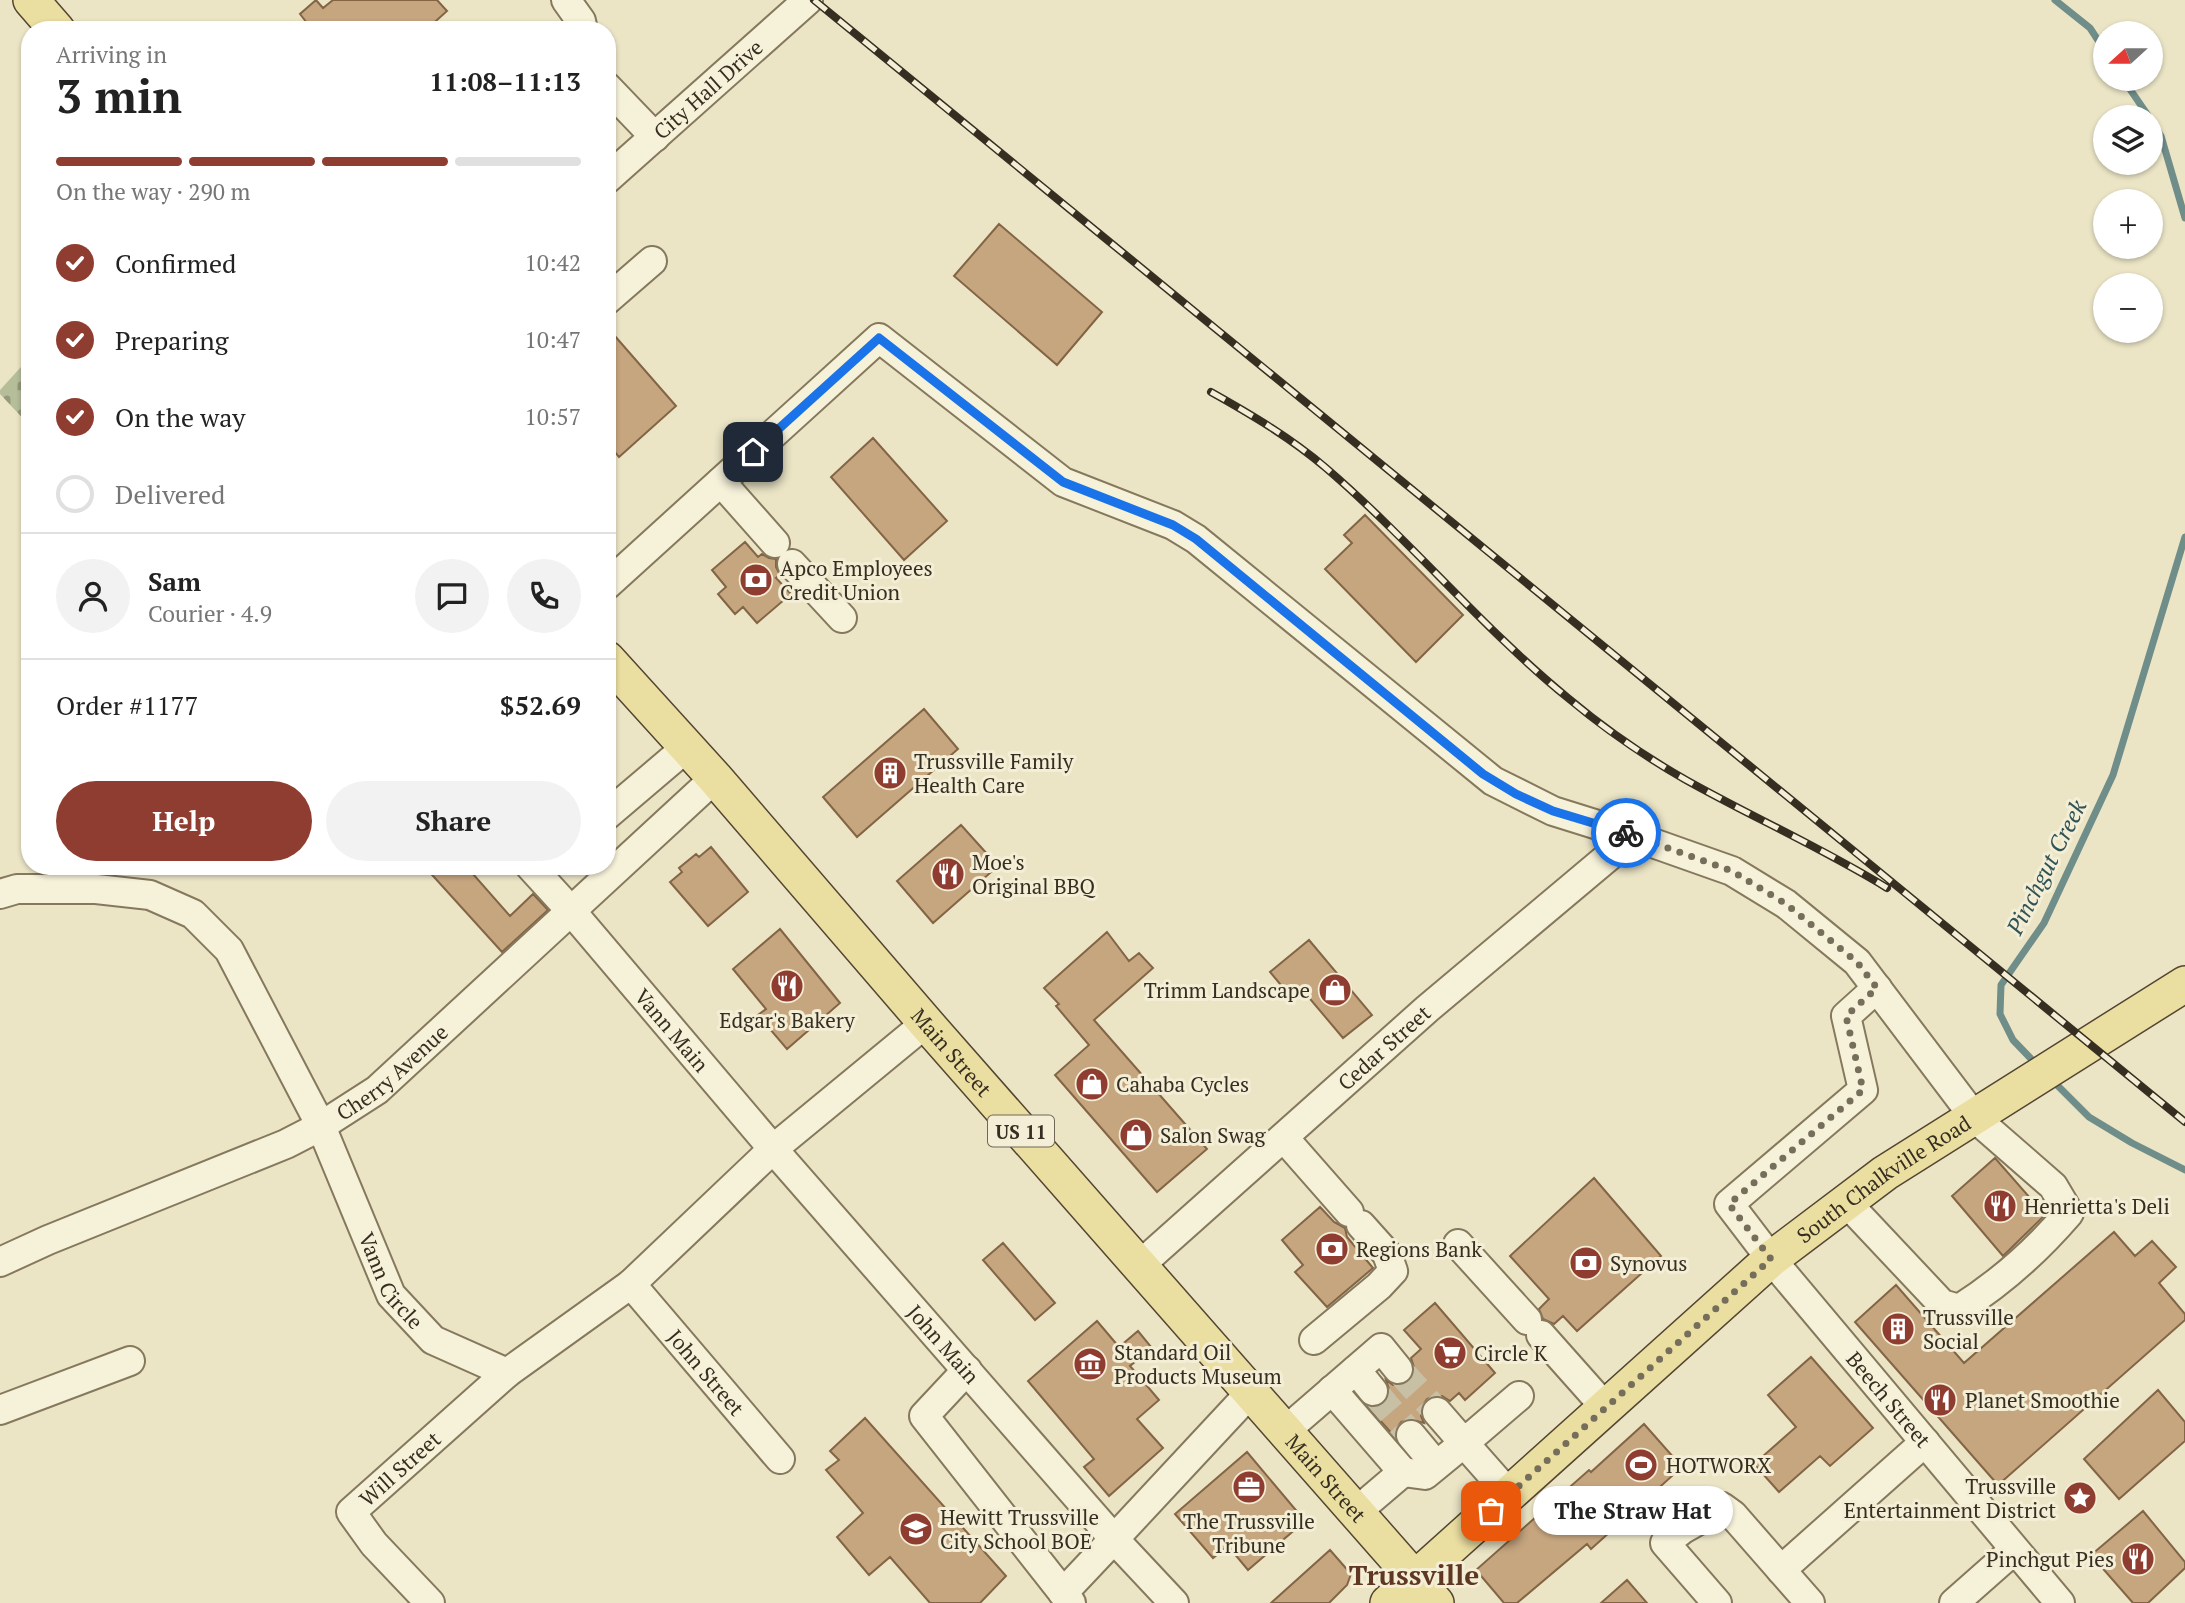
<!DOCTYPE html>
<meta charset="utf-8">
<style>
:root{--surface:#fff;--page:#f2f2f2;--text:#222;--muted:#767676;--line:#e0e0e0;--accent:#903d31}
body{margin:0;font-family:"PT Serif",serif;background:var(--page);color:var(--text);height:100vh;display:flex;flex-direction:column;font-size:26px;white-space:nowrap}
*{box-sizing:border-box;margin:0}
p{font-size:23px;color:var(--muted)}
.icon{flex:none;width:38px;height:38px;fill:none;stroke:currentColor;stroke-width:2;stroke-linecap:round;stroke-linejoin:round}
.map{position:relative;flex:1;overflow:hidden}
.details{position:absolute;left:21px;top:21px;width:595px;height:854px;display:flex;flex-direction:column;background:var(--surface);border-radius:28px;box-shadow:0 2px 5px #0004}
.details>*{flex:none}
.needle{width:46px;rotate:249deg}
.fabs{position:absolute;left:2093px;top:21px;display:grid;gap:14px}
.fabs a{display:grid;place-items:center;width:70px;height:70px;border-radius:50%;background:var(--surface);box-shadow:0 2px 5px #0004;font-size:35px}
.pin{position:absolute;display:grid;place-items:center;width:60px;height:60px;color:#fff;margin:-30px;border-radius:14px;box-shadow:0 4px 10px #0006}
.courier{position:absolute;display:grid;place-items:center;width:70px;height:70px;margin:-35px;border:5px solid #1a73e8;border-radius:50%;background:#fff;color:#222;box-shadow:0 2px 9px #0007}
.bubble{position:absolute;height:49px;border-radius:24px;background:var(--surface);box-shadow:0 2px 5px #0004;font-size:23px;font-weight:600;line-height:49px;text-align:center}
.headline em{font-style:normal;font-weight:600}
.headline div{display:flex;flex-direction:column-reverse}
.headline{display:flex;align-items:center;justify-content:space-between;height:119px;padding:0 35px}
h1{font-size:46px;font-weight:600;line-height:52px}
.bar{display:grid;grid-template-columns:repeat(4,1fr);gap:10px 7px;align-content:center;height:84px;padding:0 35px}
.bar i{height:9px;border-radius:5px;background:var(--line)}
.bar .current{background:var(--accent)}
.bar p{grid-column:span 4}
.line{display:flex;align-items:center;gap:18px;padding:0 35px;border-top:2px solid var(--line)}
.line div{flex:1}
.round{display:grid;place-items:center;flex:none;width:74px;height:74px;border-radius:37px;background:var(--page)}
ol{padding:0 35px;list-style:none}
li{display:flex;align-items:center;gap:21px;height:77px}
li p{margin-inline-start:auto}
li .icon{padding:7px;border-radius:50%;background:var(--accent);color:#fff;stroke-width:4}
li:last-child{color:var(--muted)}
li i{width:38px;height:38px;border:4px solid var(--line);border-radius:50%}
.primary-button{display:flex;gap:14px;margin-top:auto;padding:14px 35px}
.primary-button a{flex:1;height:80px;border-radius:42px;background:var(--accent);color:#fff;font-size:28px;font-weight:600;line-height:80px;text-align:center}
.primary-button a+a{background:var(--page);color:var(--text)}
.map>svg:first-child{display:block}
.cemetery{fill:url(#cemetery-stones)}
.lines{fill:none;stroke-linecap:round;stroke-linejoin:round}
.stream{stroke:#6f8d89;stroke-width:7}
.building{fill:#c6a67f;stroke:#836545;stroke-width:2}
.minor-tunnel{stroke:#c7c0a5;stroke-width:28;stroke-dasharray:28 14;stroke-linecap:butt}
.minor-casing{stroke:#85785d;stroke-width:32}
.major-casing{stroke:#534531;stroke-width:38}
.minor{stroke:#f6f1d9;stroke-width:28}
.major{stroke:#ebdea1;stroke-width:35}
.rail-casing{stroke:#362e20;stroke-width:8}
.rail{stroke:#f3eed5;stroke-width:5;stroke-dasharray:16;stroke-linecap:butt}
.done{stroke:#756e5a;stroke-width:7;stroke-dasharray:0 12.6}
.route{stroke:#1a73e8;stroke-width:9}
.labels{text-anchor:middle;dominant-baseline:central;stroke-width:6;stroke-linejoin:round;paint-order:stroke}
.shield{fill:#f3eed5;stroke:#6f6856;stroke-width:2}
.shield-label{font-size:19px;font-weight:bold;fill:#362e20}
.street-label{font-size:21px;fill:#362e20;stroke:#f3eed5}
.poi-label{font-size:21px;fill:#362e20;stroke:#f3eed5;text-anchor:start}
.water-label{font-size:23px;font-style:italic;fill:#305355;stroke:#f3eed5}
.district-label{font-size:28px;font-weight:bold;fill:#603722;stroke:#f3eed5}
</style>
<div class="map">
<svg width="2185" height="1603" viewBox="0 0 2185 1603">
<defs>
<pattern id="cemetery-stones" width="16" height="16" patternUnits="userSpaceOnUse" patternTransform="scale(1.75)"><rect width="16" height="16" fill="#b5be99"/><path d="M2 7V4a2 2 0 0 1 4 0v3zM10 15v-3a2 2 0 0 1 4 0v3z" fill="#949b7c"/></pattern>
</defs>
<rect width="100%" height="100%" fill="#ebe5c6"/>
<!-- cemetery -->
<path class="cemetery" d="M30,357V426L0,394V390Z"/>
<g class="lines">
<!-- stream -->
<path class="stream" d="M2055,0L2090,28L2105,51
M2123,79L2149,117
M2151,120L2161,136L2185,218
M2037,1065L2013,1040L2000,1014L2001,985L2044,923L2113,775L2185,537
M2051,1079L2089,1117L2132,1143L2185,1170"/>
</g>
<!-- building -->
<path class="building" d="M316,0L323,8L333,0H437L447,11L426,30H299L307,23L300,14Z
M999,224L1102,312L1057,365L954,276Z
M607,327L676,406L619,457L607,442Z
M873,438L947,521L904,560L831,477Z
M1365,515L1463,615L1416,662L1325,569L1352,543L1344,535Z
M745,542L758,557L762,554L769,558L776,559V567L780,575L776,578L791,594L757,623L743,607L735,614L718,594L726,587L712,570Z
M924,709L958,749L857,837L823,797Z
M961,825L998,866L933,923L897,881Z
M711,847L748,892L708,926L670,882L682,872L679,868L696,854L699,857Z
M424,866H466L510,916L533,894L548,910L502,952Z
M780,929L840,1003L787,1049L758,1015L766,1009L733,969Z
M1107,932L1129,961L1139,953L1153,968L1094,1020L1207,1149L1157,1192L1055,1075L1089,1045L1056,1006L1059,1004L1044,988Z
M1309,940L1372,1015L1343,1038L1300,987L1290,996L1270,972Z
M1995,1158L2045,1215L2003,1256L1952,1196Z
M1594,1178L1661,1256L1577,1331L1563,1316L1554,1324L1543,1319L1539,1309L1549,1299L1510,1256Z
M1320,1207L1334,1222L1345,1228L1347,1237L1373,1268L1327,1307L1295,1272L1303,1265L1282,1240Z
M2114,1232L2135,1256L2152,1241L2176,1267L2159,1283L2185,1314V1320L1998,1485L1855,1322L1896,1285L1964,1363Z
M1003,1243L1055,1303L1035,1320L983,1260Z
M1435,1303L1495,1373L1465,1400L1459,1393L1450,1401L1442,1396H1434L1427,1399L1421,1407V1416L1424,1423L1409,1419L1401,1422L1396,1429L1395,1437L1368,1407H1376L1383,1404L1388,1398L1389,1389L1386,1380L1393,1385H1401L1409,1381L1413,1376L1414,1367L1411,1358L1421,1349L1404,1330Z
M1097,1321L1119,1347L1138,1331L1152,1348L1130,1366L1159,1400L1137,1419L1163,1448L1109,1496L1084,1467L1094,1459L1028,1381Z
M1811,1357L1873,1428L1830,1466L1820,1456L1779,1492L1754,1464L1796,1427L1768,1395Z
M2158,1390L2185,1422V1441L2119,1499L2084,1459Z
M865,1418L1006,1576L980,1603H930L890,1557L869,1575L837,1537L863,1513L826,1470L839,1460L830,1451Z
M1644,1424L1682,1467L1591,1549L1587,1544L1517,1603H1504L1476,1570L1589,1470L1591,1472Z
M1247,1452L1305,1521L1248,1570L1228,1546L1213,1558L1175,1514Z
M2143,1511L2185,1562V1568L2148,1603H2133L2091,1555Z
M1330,1550L1351,1574L1347,1585L1329,1603H1271Z
M1627,1580L1647,1603H1601Z"/>
<g class="lines">
<!-- minor-tunnel -->
<path class="minor-tunnel" d="M1398,1369L1437,1412
M1373,1391L1411,1435"/>
<defs>
<g id="minor">
<path d="M566,0L581,21L583,30"/>
<path d="M607,87L655,137"/>
<path id="s1" d="M607,179L808,0"/>
<path d="M607,300L652,261"/>
<path d="M721,482L775,543"/>
<path d="M792,564L842,618"/>
<path d="M607,585L879,338L1063,482L1173,525L1196,539L1493,781L1553,811L1633,836L1732,871L1786,904L1857,962L1975,1118L2053,1186L2069,1213C2038,1249 1999,1284 1959,1309L1942,1304L1846,1202"/>
<path d="M607,815L687,747"/>
<path id="s2" d="M530,866L572,912L773,1149L1114,1539L1063,1593"/>
<path id="s3" d="M0,894L17,889H96L150,895L193,914L229,950L321,1126L391,1295L433,1340L507,1373"/>
<path id="s4" d="M1877,988L1846,1016L1863,1090L1729,1204L1771,1259L2060,1603"/>
<path d="M1284,1138L1349,1212"/>
<path d="M1458,1244L1527,1320"/>
<path id="s5" d="M0,1262L48,1240L286,1144L321,1126L377,1090L715,778"/>
<path id="s6" d="M1140,1265L1427,1009L1633,836"/>
<path id="s7" d="M631,1284L780,1459"/>
<path d="M1541,1335L1605,1407"/>
<path d="M1314,1340L1379,1286L1393,1271L1387,1254L1361,1225"/>
<path d="M967,1370L924,1416L1071,1603"/>
<path d="M1356,1370L1373,1391"/>
<path d="M1332,1390L1403,1472L1356,1512"/>
<path d="M0,1410L130,1361"/>
<path d="M1437,1412L1464,1443L1519,1396"/>
<path d="M1285,1431L1381,1348L1398,1369"/>
<path d="M1411,1435L1436,1465"/>
<path d="M1403,1472L1425,1475L1464,1443L1509,1494"/>
<path d="M1781,1570L1925,1442"/>
<path id="s8" d="M430,1603L374,1544L351,1512L507,1373L631,1284L773,1149L926,1023"/>
<path d="M1174,1603L1114,1539L1251,1392"/>
<path d="M1717,1603L1665,1543L1683,1529L1722,1507L1733,1515L1810,1603"/>
<path d="M1954,1603L2014,1550"/>
</g>
<g id="major">
<path d="M31,0L57,30"/>
<path id="s9" d="M607,659L715,778L926,1023L1436,1603"/>
<path id="s10" d="M1388,1603L1771,1259L1885,1173L2185,984"/>
</g>
</defs>
<!-- minor casing -->
<use href="#minor" class="minor-casing"/>
<!-- major casing -->
<use href="#major" class="major-casing"/>
<!-- minor -->
<use href="#minor" class="minor"/>
<!-- major -->
<use href="#major" class="major"/>
<defs>
<path id="rail" d="M814,0L2185,1122
M1211,392C1252,415 1291,438 1326,468C1411,541 1482,628 1568,698C1605,729 1644,756 1686,780C1752,817 1822,848 1887,888"/>
</defs>
<!-- rail casing -->
<use href="#rail" class="rail-casing"/>
<!-- rail -->
<use href="#rail" class="rail"/>
</g>
<g class="lines">
<!-- done -->
<path class="done" d="M1491,1511L1771,1259L1729,1204L1863,1090L1846,1016L1877,988L1857,962L1786,904L1732,871L1626,833"/>
<!-- route -->
<path class="route" d="M753,452L879,338L1063,482L1173,525L1196,539L1483,774L1516,794L1553,811L1626,833"/>
</g>
<!-- icons -->
<defs>
<symbol id="bank-disc" viewBox="-11 -11 22 22"><circle r="9.5" fill="#903d31" stroke="#f3eed5"/><path d="M-6-4H6V4H-6ZM0-2.3a2.3 2.3 0 1 0 0 4.6a2.3 2.3 0 1 0 0-4.6Z" fill="#fff"/></symbol>
<symbol id="building-disc" viewBox="-11 -11 22 22"><circle r="9.5" fill="#903d31" stroke="#f3eed5"/><path d="M-4-6H4V6H1V3H-1V6H-4ZM-2.5-4.3h1.7v1.8h-1.7ZM.8-4.3h1.7v1.8H.8ZM-2.5-1h1.7V.8h-1.7ZM.8-1h1.7V.8H.8Z" fill="#fff"/></symbol>
<symbol id="restaurant-disc" viewBox="-11 -11 22 22"><circle r="9.5" fill="#903d31" stroke="#f3eed5"/><path d="M-5-6h1v4h1v-4h1v4h1v-4h1v5L-1.5 .5V6h-2V.5L-5-1ZM5-6V6H3V1.5H1.5Q1.5-4 5-6Z" fill="#fff"/></symbol>
<symbol id="shop-disc" viewBox="-11 -11 22 22"><circle r="9.5" fill="#903d31" stroke="#f3eed5"/><path d="M-5-2.5h2.3a2.7 3.5 0 0 1 5.4 0H5L5.5 6h-11ZM-1.5-2.5h3a1.5 2.3 0 0 0-3 0Z" fill="#fff"/></symbol>
<symbol id="supermarket-disc" viewBox="-11 -11 22 22"><circle r="9.5" fill="#903d31" stroke="#f3eed5"/><path d="M-6-5.5h2.5l.6 2H6L4.5 2H-2.5L-4.4-4H-6ZM-1.5 3.2a1.3 1.3 0 1 0 .1 0ZM3 3.2a1.3 1.3 0 1 0 .1 0Z" fill="#fff"/></symbol>
<symbol id="museum-disc" viewBox="-11 -11 22 22"><circle r="9.5" fill="#903d31" stroke="#f3eed5"/><path d="M0-6L6-3V-2H-6V-3ZM-5-1h2V3h-2ZM-1-1h2V3h-2ZM3-1h2V3H3ZM-6 4H6V6H-6Z" fill="#fff"/></symbol>
<symbol id="stadium-disc" viewBox="-11 -11 22 22"><circle r="9.5" fill="#903d31" stroke="#f3eed5"/><path d="M0-5a6.5 5 0 1 0 0 10a6.5 5 0 1 0 0-10ZM-3.5-1.8h7v3.6h-7Z" fill="#fff"/></symbol>
<symbol id="office-disc" viewBox="-11 -11 22 22"><circle r="9.5" fill="#903d31" stroke="#f3eed5"/><path d="M-6-3h4V-5.5h4V-3h4V5H-6ZM-1-4.5V-3h2v-1.5ZM-6 0V1H6V0Z" fill="#fff"/></symbol>
<symbol id="sight-disc" viewBox="-11 -11 22 22"><circle r="9.5" fill="#903d31" stroke="#f3eed5"/><path d="M0-6L1.8-2.2L6-1.7L2.9 1.2L3.7 5.4L0 3.3L-3.7 5.4L-2.9 1.2L-6-1.7L-1.8-2.2Z" fill="#fff"/></symbol>
<symbol id="school-disc" viewBox="-11 -11 22 22"><circle r="9.5" fill="#903d31" stroke="#f3eed5"/><path d="M0-5L7-2L0 1L-7-2ZM-4 1L0 2.5L4 1V4Q0 6-4 4Z" fill="#fff"/></symbol>
</defs>
<g fill-rule="evenodd">
<use href="#bank-disc" x="737" y="561" width="38" height="38"/>
<use href="#building-disc" x="871" y="754" width="38" height="38"/>
<use href="#restaurant-disc" x="929" y="855" width="38" height="38"/>
<use href="#restaurant-disc" x="768" y="967" width="38" height="38"/>
<use href="#shop-disc" x="1316" y="971" width="38" height="38"/>
<use href="#shop-disc" x="1073" y="1065" width="38" height="38"/>
<use href="#shop-disc" x="1117" y="1116" width="38" height="38"/>
<use href="#restaurant-disc" x="1981" y="1187" width="38" height="38"/>
<use href="#bank-disc" x="1313" y="1230" width="38" height="38"/>
<use href="#bank-disc" x="1567" y="1244" width="38" height="38"/>
<use href="#building-disc" x="1879" y="1310" width="38" height="38"/>
<use href="#supermarket-disc" x="1431" y="1334" width="38" height="38"/>
<use href="#museum-disc" x="1071" y="1345" width="38" height="38"/>
<use href="#restaurant-disc" x="1921" y="1381" width="38" height="38"/>
<use href="#stadium-disc" x="1622" y="1446" width="38" height="38"/>
<use href="#office-disc" x="1230" y="1468" width="38" height="38"/>
<use href="#sight-disc" x="2061" y="1479" width="38" height="38"/>
<use href="#school-disc" x="897" y="1510" width="38" height="38"/>
<use href="#restaurant-disc" x="2119" y="1540" width="38" height="38"/>
</g>
<g class="labels">
<!-- shield labels -->
<rect class="shield" x="988" y="1115.5" width="66" height="31" rx="5"/>
<g class="shield-label">
<text x="1021" y="1131">US 11</text>
</g>
<!-- street labels -->
<g class="street-label">
<text stroke="none"><textPath href="#s1" startOffset="135">City Hall Drive</textPath></text>
<text stroke="none"><textPath href="#s2" startOffset="217">Vann Main</textPath></text>
<text stroke="none"><textPath href="#s6" startOffset="327">Cedar Street</textPath></text>
<text stroke="none"><textPath href="#s9" startOffset="523">Main Street</textPath></text>
<text stroke="none"><textPath href="#s5" startOffset="438">Cherry Avenue</textPath></text>
<text stroke="none"><textPath href="#s10" startOffset="653">South Chalkville Road</textPath></text>
<text stroke="none"><textPath href="#s3" startOffset="618">Vann Circle</textPath></text>
<text stroke="none"><textPath href="#s2" startOffset="632">John Main</textPath></text>
<text stroke="none"><textPath href="#s7" startOffset="116">John Street</textPath></text>
<text stroke="none"><textPath href="#s4" startOffset="546">Beech Street</textPath></text>
<text stroke="none"><textPath href="#s8" startOffset="186">Will Street</textPath></text>
<text stroke="none"><textPath href="#s9" startOffset="1090">Main Street</textPath></text>
</g>
<!-- poi labels -->
<g class="poi-label">
<text x="780" y="568">Apco Employees<tspan x="780" dy="24">Credit Union</tspan></text>
<text x="914" y="761">Trussville Family<tspan x="914" dy="24">Health Care</tspan></text>
<text x="972" y="862">Moe's<tspan x="972" dy="24">Original BBQ</tspan></text>
<text x="1310" y="990" text-anchor="end">Trimm Landscape</text>
<text x="787" y="1020" text-anchor="middle">Edgar's Bakery</text>
<text x="1116" y="1084">Cahaba Cycles</text>
<text x="1160" y="1135">Salon Swag</text>
<text x="2024" y="1206">Henrietta's Deli</text>
<text x="1356" y="1249">Regions Bank</text>
<text x="1610" y="1263">Synovus</text>
<text x="1923" y="1317">Trussville<tspan x="1923" dy="24">Social</tspan></text>
<text x="1114" y="1352">Standard Oil<tspan x="1114" dy="24">Products Museum</tspan></text>
<text x="1474" y="1353">Circle K</text>
<text x="1965" y="1400">Planet Smoothie</text>
<text x="1666" y="1465">HOTWORX</text>
<text x="2056" y="1486" text-anchor="end">Trussville<tspan x="2056" dy="24">Entertainment District</tspan></text>
<text x="940" y="1517">Hewitt Trussville<tspan x="940" dy="24">City School BOE</tspan></text>
<text x="1249" y="1521" text-anchor="middle">The Trussville<tspan x="1249" dy="24">Tribune</tspan></text>
<text x="2114" y="1559" text-anchor="end">Pinchgut Pies</text>
</g>
<!-- water labels -->
<g class="water-label">
<text transform="translate(2046 867) rotate(-63)">Pinchgut Creek</text>
</g>
<!-- district labels -->
<g class="district-label">
<text x="1414" y="1574">Trussville</text>
</g>
</g>
</svg>
<div class="fabs">
<a><svg class="needle" viewBox="-14 -14 28 28"><path d="M0-13l5 13h-10z" fill="#e53935"/><path d="M0 13l5-13h-10z" fill="#767676"/></svg></a>
<a><svg class="icon" aria-label="layers" viewBox="0 0 24 24"><path d="M12 4l9 5-9 5-9-5zM3 14l9 5 9-5"/></svg></a>
<a>+</a>
<a>−</a>
</div>
<div class="pin" style="left:1491px;top:1511px;background:#ea580c"><svg class="icon" aria-label="bag" viewBox="0 0 24 24"><path d="M5 8h14l-1 12H6zM9 8a3 3 0 0 1 6 0"/></svg></div>
<div class="pin" style="left:753px;top:452px;background:#1f2937"><svg class="icon" aria-label="home" viewBox="0 0 24 24"><path d="M3 11l9-7 9 7M6 9v11h12V9"/></svg></div>
<div class="courier" style="left:1626px;top:833px"><svg class="icon" aria-label="bike" viewBox="0 0 24 24"><circle cx="6" cy="16" r="4"/><circle cx="18" cy="16" r="4"/><path d="M6 16l4-8h5l3 8M10 8l3 8H6M13 5h3"/></svg></div>
<div class="bubble" style="left:1533px;top:1486px;width:200px">The Straw Hat</div>
<section class="details">
<div class="headline"><div><h1>3 min</h1><p>Arriving in</p></div><em>11:08–11:13</em></div>
<div class="bar"><i class="current"></i><i class="current"></i><i class="current"></i><i></i><p>On the way · 290 m</p></div>
<ol>
<li><svg class="icon" aria-label="check" viewBox="0 0 24 24"><path d="M5 12l5 5 9-10"/></svg>Confirmed<p>10:42</p></li>
<li><svg class="icon" aria-label="check" viewBox="0 0 24 24"><path d="M5 12l5 5 9-10"/></svg>Preparing<p>10:47</p></li>
<li><svg class="icon" aria-label="check" viewBox="0 0 24 24"><path d="M5 12l5 5 9-10"/></svg>On the way<p>10:57</p></li>
<li><i></i>Delivered</li>
</ol>
<div class="line" style="height:126px"><a class="round"><svg class="icon" aria-label="person" viewBox="0 0 24 24"><circle cx="12" cy="8" r="4"/><path d="M4 21q1-7 8-7t8 7"/></svg></a><div><b>Sam</b><p>Courier · 4.9</p></div><a class="round"><svg class="icon" aria-label="chat" viewBox="0 0 24 24"><path d="M4 5h16v11H9l-5 4z"/></svg></a><a class="round"><svg class="icon" aria-label="phone" viewBox="0 0 24 24"><path d="M5 4h4l2 5-3 2q2 4 5 5l2-3 5 2v4C11 20 4 13 5 4z"/></svg></a></div>
<div class="line" style="height:91px"><div>Order #1177</div><b>$52.69</b></div>
<div class="primary-button"><a>Help</a><a>Share</a></div>
</section>
</div>
